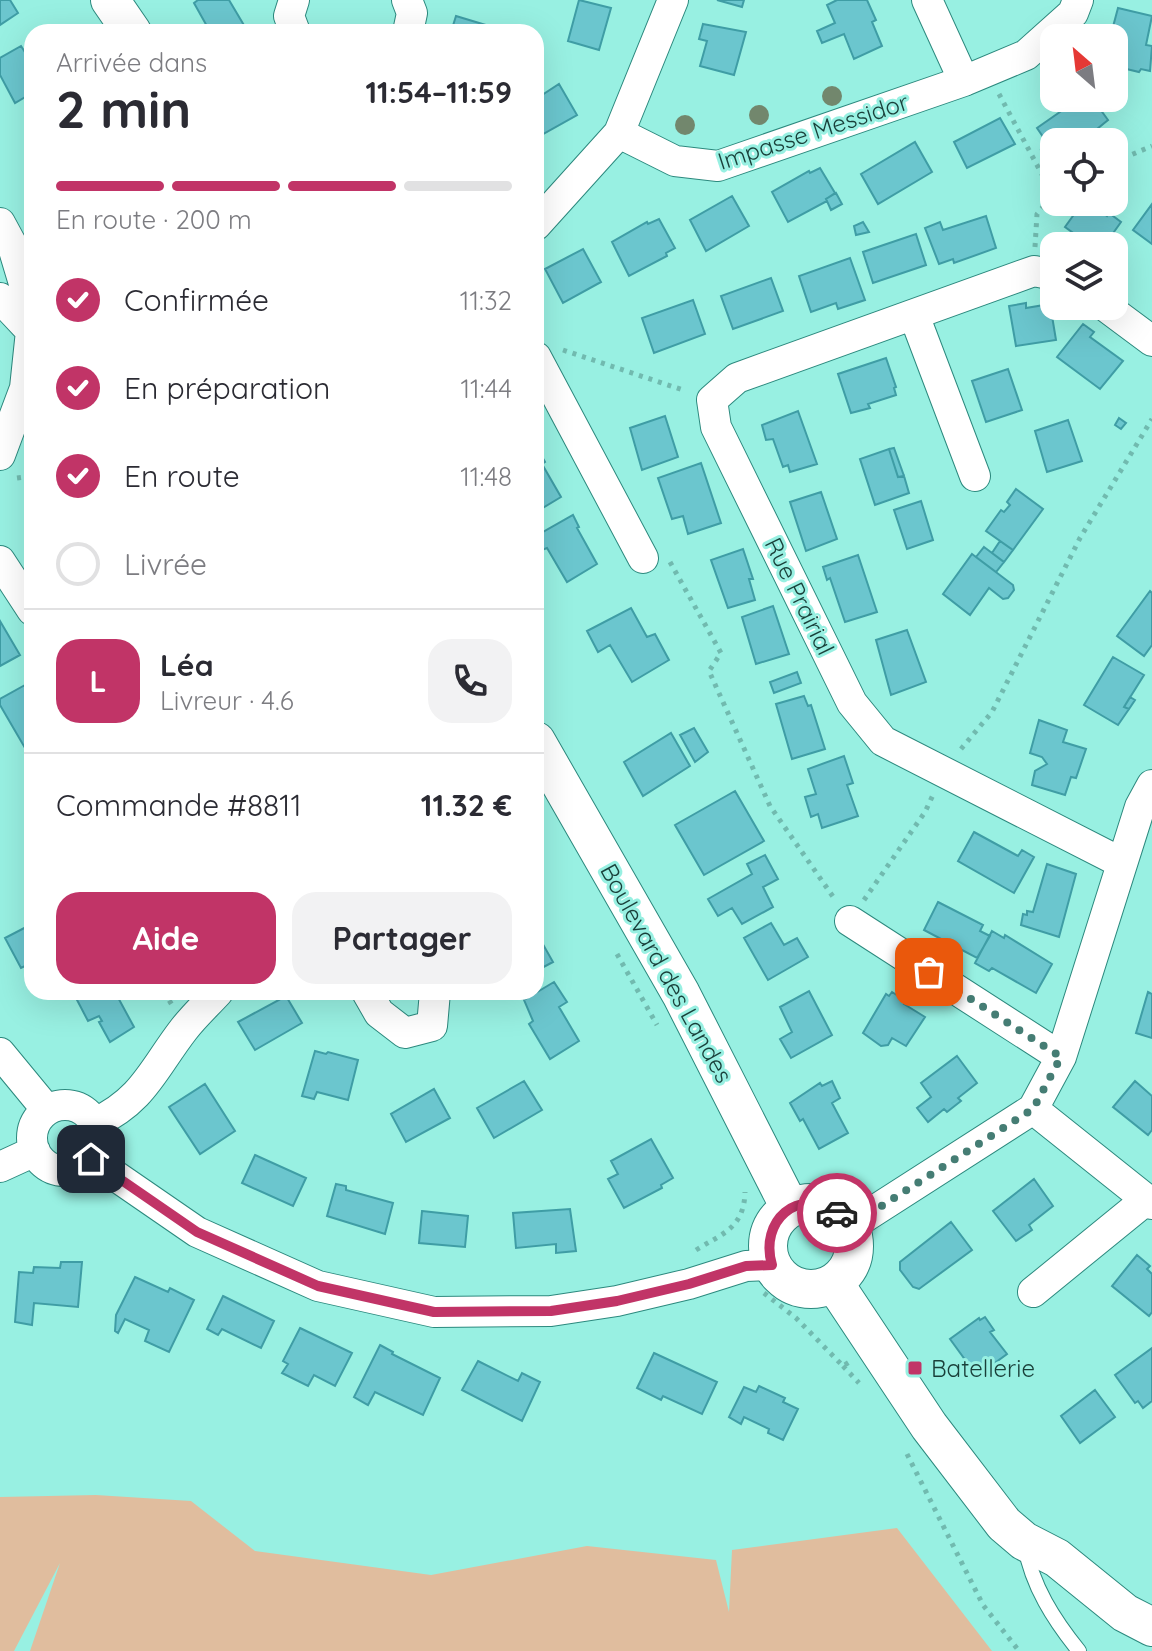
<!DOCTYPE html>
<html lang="fr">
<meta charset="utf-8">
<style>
:root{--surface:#fff;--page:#f2f2f3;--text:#2b2b33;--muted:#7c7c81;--line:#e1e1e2;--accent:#c13467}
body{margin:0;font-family:Quicksand,sans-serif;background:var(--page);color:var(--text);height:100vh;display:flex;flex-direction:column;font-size:30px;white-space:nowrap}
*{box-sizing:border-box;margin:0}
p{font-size:26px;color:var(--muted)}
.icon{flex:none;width:44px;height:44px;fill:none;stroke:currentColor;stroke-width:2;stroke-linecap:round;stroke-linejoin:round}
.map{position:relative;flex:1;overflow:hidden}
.side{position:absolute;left:24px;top:24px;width:520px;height:976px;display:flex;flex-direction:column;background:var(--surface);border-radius:24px;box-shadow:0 8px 32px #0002}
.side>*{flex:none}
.needle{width:52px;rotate:332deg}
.controls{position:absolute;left:1040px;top:24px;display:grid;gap:16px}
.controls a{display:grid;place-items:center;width:88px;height:88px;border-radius:16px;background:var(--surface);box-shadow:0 8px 32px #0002;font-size:40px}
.pin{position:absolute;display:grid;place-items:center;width:68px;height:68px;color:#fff;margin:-34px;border-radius:16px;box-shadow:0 4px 12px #0006}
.courier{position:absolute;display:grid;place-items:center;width:80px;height:80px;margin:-40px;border:6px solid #c13467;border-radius:50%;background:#fff;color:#222;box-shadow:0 2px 10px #0007}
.summary em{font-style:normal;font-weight:700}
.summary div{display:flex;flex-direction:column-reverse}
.summary{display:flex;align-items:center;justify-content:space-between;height:136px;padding:0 32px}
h1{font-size:52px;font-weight:700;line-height:60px}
.bar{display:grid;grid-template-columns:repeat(4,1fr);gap:12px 8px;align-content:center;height:96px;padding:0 32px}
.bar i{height:10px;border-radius:6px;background:var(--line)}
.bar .active{background:var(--accent)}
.bar p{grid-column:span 4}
.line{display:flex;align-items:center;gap:20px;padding:0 32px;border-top:2px solid var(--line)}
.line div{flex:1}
.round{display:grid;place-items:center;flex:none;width:84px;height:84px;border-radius:24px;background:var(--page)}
ol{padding:0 32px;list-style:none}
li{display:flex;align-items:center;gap:24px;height:88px}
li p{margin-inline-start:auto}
li .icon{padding:8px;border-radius:50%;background:var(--accent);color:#fff;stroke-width:4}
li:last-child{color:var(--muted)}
li i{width:44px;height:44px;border:4px solid var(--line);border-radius:50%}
.primary-button{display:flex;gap:16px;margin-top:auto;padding:16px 32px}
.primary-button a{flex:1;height:92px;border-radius:24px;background:var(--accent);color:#fff;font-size:32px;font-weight:700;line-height:92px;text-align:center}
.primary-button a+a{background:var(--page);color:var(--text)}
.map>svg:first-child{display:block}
.green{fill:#e0bd9e}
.building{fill:#6bc6ce;stroke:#3f9da5;stroke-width:2}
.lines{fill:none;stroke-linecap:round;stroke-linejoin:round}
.service-casing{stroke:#2c897e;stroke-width:16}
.minor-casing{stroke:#2c897e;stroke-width:32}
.tertiary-casing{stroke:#2c897e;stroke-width:40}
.path{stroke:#71baaf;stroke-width:5;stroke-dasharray:4 6;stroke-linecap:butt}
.service{stroke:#fff;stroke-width:14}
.minor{stroke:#fff;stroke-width:30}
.tertiary{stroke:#fff;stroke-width:38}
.tree{fill:#72876d}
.done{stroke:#457d74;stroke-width:8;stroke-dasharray:0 14.4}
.route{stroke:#c13467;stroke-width:10}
.poi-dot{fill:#c13467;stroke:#98f0e2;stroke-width:3}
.labels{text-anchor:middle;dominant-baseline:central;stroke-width:6;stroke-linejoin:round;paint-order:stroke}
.street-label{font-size:24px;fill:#193f39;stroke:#98f0e2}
.poi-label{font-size:24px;fill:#193f39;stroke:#98f0e2;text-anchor:start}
</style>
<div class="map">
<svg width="1152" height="1651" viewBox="0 0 1152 1651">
<rect width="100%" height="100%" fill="#98f0e2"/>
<!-- green -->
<path class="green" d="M96,1495L191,1501L255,1551L431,1575L587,1546L716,1560L729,1612L732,1550L897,1528L992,1651H30L60,1563L14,1651H0V1497Z"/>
<!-- building -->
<path class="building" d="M0,0H10L18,13L0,25Z
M198,0H229L248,32H203L208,28L194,3Z
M579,0L611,8L599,50L568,41Z
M717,0H744L742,7Z
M837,0H867L876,20L872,22L882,46L854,59L844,34L822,43L817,31L835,23L827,5Z
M1118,8L1152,16L1146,45L1152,46L1150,71L1141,69L1139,72L1114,66V38H1110Z
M456,16L489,26L487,32H451Z
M703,24L746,32L734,75L700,66L707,41L699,39Z
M21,46L30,60L32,59V93L15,103L0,75V58Z
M559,84L577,115L536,138V99Z
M1061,98H1092L1108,120L1081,142H1054V153L1037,128L1067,107Z
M1000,118L1015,144L967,168L954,142Z
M915,142L932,172L878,204L861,174Z
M1048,145L1054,153V161L1051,163L1041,150Z
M820,168L835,193L826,199L827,201L788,222L772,192L809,171L810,173Z
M836,193L842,204L831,210L826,199Z
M732,196L749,226L706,251L690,220Z
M1083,202H1088L1107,216L1109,213L1121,222L1104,246H1086L1087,243L1065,227Z
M1152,204V244L1133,230Z
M986,216L996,248L954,263L953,259L939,264L925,228L940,222L943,230Z
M659,219L675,248L666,253L667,256L629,276L612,242L647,222L648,224Z
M863,222L869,232L856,235L854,226Z
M916,234L926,265L873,283L863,252Z
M583,249L601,282L563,303L545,269Z
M850,258L865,300L838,309L836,303L811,312L799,276Z
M771,278L783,311L733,329L721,296Z
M693,300L705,334L654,353L642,318Z
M1026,303V308L1050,304L1056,340L1016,346L1009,306Z
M1083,324L1094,332L1090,337L1123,361L1100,389L1057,357Z
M886,358L896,387L894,388L896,395L868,404L870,408L851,413L838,374Z
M1008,369L1022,410L986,422L972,381Z
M798,411L817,464L790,472L788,465L783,467L773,439L766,440L762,425Z
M665,416L678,457L642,470L630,428Z
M1119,418L1126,423L1121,429L1115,425Z
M1068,420L1082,461L1047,472L1035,431Z
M536,446L545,462L542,464L561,497L536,512Z
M894,448L904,476L898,477L889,449Z
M889,449L898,477L904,476L909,493L875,505L860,459Z
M701,463L721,523L688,534L683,516L672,519L658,478Z
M1016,489L1043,509L1013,550L986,531L1001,510L1004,512L1010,505L1007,502Z
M821,492L837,539L806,551L790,502Z
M921,501L933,540L907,549L894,510Z
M573,515L579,527L577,528L597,564L567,582L547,548L542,550L536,536Z
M1000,541L1013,550L1004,562L992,553Z
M984,547L1004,562L996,572L976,557Z
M743,549L753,579H749L755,600L728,608L711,560Z
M972,554L1013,585L1014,590L1008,598L1003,599L989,588L970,615L943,594Z
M858,555L877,612L845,622L830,578L827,580L823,567Z
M1150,591L1152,593V645L1144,656L1117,636Z
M773,606L789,654L756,664L742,617Z
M631,608L647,637L655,634L669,660L632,682L610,645L598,652L587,631Z
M0,621L20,655L0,666Z
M907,630L926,682L891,695L876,640Z
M1113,657L1144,675L1124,707L1129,709L1118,725L1084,705Z
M797,672L801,683L774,693L770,682Z
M25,685L32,697V744L25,748L0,705V699Z
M804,696L808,706L811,705L825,749L792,759L776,704Z
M1130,697L1135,700L1129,709L1124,707Z
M1039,720L1067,730L1063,742L1086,749L1076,778L1071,777L1065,795L1032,785L1035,771L1047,764L1042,757L1030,753Z
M694,728L708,752L695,762L680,735Z
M671,733L690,766L643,796L624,762Z
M844,756L853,783L847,785L858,816L822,828L818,814L811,817L805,797L816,794L808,769Z
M735,791L764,841L704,875L675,825Z
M974,832L1018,856L1022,850L1034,857L1014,893L958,861Z
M765,855L778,879L763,887L773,907L742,924L732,908L718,916L708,899L752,874L747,864Z
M1047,864L1076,874L1059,937L1021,925L1023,914L1027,915V911L1033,912Z
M938,902L983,925L980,931L990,936L977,958L924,930Z
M771,923L784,945L797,938L808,957L768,980L744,938Z
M32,924V975L27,965L21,968L5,938Z
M992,931L1004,938L1005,935L1052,964L1036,993L992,968L989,971L975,963Z
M536,932L553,962L536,971Z
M554,982L567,1002L559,1007L579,1041L550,1059L529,1024L533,1021L524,1000Z
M809,991L832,1035L791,1058L780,1039L792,1032L780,1007Z
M81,992H115L134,1027L110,1042L99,1022L102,1021L99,1016L88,1021L75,996Z
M892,992L906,1001L904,1004L925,1017L906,1046L892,1038L888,1045L881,1046L863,1033L886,994L889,996Z
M1148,992L1152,994V1038L1136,1033Z
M286,996L302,1023L255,1050L238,1022Z
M315,1051L326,1054L328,1052L358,1060L348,1100L317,1092L314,1099L302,1096Z
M957,1056L977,1083L958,1098L961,1101L947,1112L944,1109L928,1122L917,1108L931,1097L921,1083Z
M524,1081L542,1110L494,1138L477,1108Z
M832,1081L840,1098L832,1103L848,1133L819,1149L803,1119L800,1121L790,1103L820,1083L822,1086Z
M1135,1081L1152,1096V1130L1148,1135L1113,1107Z
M205,1084L235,1131L200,1154L169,1107Z
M434,1089L450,1118L406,1142L391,1114Z
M651,1139L673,1178L661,1185L662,1188L624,1208L608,1179L618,1174L611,1161Z
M255,1155L306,1178L293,1206L242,1183Z
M1034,1179L1053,1206L1029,1225L1032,1230L1016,1241L993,1211Z
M336,1184L346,1186V1190L393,1203L385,1234L327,1216Z
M570,1209L576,1251L556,1253V1244L516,1248L513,1213Z
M422,1211L468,1216L465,1247L419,1243Z
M951,1222L972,1250L919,1289L913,1287L900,1270V1262Z
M1137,1255L1150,1266L1147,1269L1152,1274V1312L1149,1316L1112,1286Z
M61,1262H82L78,1307L34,1303L32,1325L15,1322L19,1272L33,1273L34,1267L60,1268Z
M135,1277L168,1292L170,1288L194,1300L169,1352L145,1341L149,1330L125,1319L118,1333L115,1331L116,1315Z
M223,1296L274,1321L261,1348L222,1329L218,1335L207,1329Z
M985,1317L994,1330L990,1332L1007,1354L977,1376L950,1339L979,1318L980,1320Z
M300,1328L352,1353L335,1386L314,1375L308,1386L282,1373L288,1364L283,1361Z
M380,1345L393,1352L392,1354L440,1378L423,1415L375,1392L368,1405L354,1397Z
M1152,1348V1401L1143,1408L1138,1401L1135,1403L1115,1375Z
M654,1353L717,1382L702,1414L663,1396L661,1400L637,1388Z
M478,1361L518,1381L522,1373L540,1382L522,1421L462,1390Z
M759,1386L785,1398L783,1402L798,1409L783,1440L768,1433L769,1429L744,1417L741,1424L729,1417L744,1387L756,1392Z
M1095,1390L1115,1417L1080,1443L1061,1416Z"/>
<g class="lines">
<defs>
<path id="service" d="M1025,1546C1032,1586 1054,1620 1079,1651"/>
<path id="minor" d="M294,0L289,16L295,32
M407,0L412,13L408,32
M927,0L964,81
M619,133L675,161L718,166L964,81L1026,55L1073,13L1078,0
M0,223L13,247L25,287L31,331L25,388L0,455
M536,225L619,133L673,0
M1054,275L1034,271L737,378L712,400L716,427L852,703L883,741L1122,863
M0,298L31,331
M1105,306L1152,341
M914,315L975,476
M536,357L643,558
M0,561L32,610
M850,921L1061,1057
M367,992L379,1013L405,1033L432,1026L435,992
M0,1053L47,1110
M32 1138a33 33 0 1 1 66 0a33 33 0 1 1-66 0Z
M1033,1109L1152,1204
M95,1123C144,1100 153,1069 184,1029C194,1016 207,1004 218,992
M91,1159L197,1232L318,1286L434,1312L551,1311L617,1301L689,1284L746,1266L772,1265
M0,1167L35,1151
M849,1227L1033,1109L1061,1057L1140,807L1152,785
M1033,1292L1146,1200"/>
<path id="tertiary" d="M110,0L132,32
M536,741L681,994L790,1208
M768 1246a43 43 0 1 1 86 0a43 43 0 1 1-86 0Z
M834,1283L929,1426L1004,1524L1024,1541L1057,1558L1125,1613L1152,1627"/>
</defs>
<!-- service casing -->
<use href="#service" class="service-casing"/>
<!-- minor casing -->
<use href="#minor" class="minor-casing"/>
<!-- tertiary casing -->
<use href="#tertiary" class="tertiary-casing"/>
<!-- path -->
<path class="path" d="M999,94L1053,195
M1114,162L1152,146
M1035,247L1037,214L1053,195
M563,350L686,391
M17,478L32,476
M670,562L721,653L709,671L770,806L836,901
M961,749L992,712L1080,538L1152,419
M864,900L925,812L933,795
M617,954L657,1025
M164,992L172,1005
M696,1250C721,1234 744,1229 745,1192
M764,1293L796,1318L843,1366L851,1361
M843,1366L859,1383
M907,1454L983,1605L1019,1651"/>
<!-- service -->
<use href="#service" class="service"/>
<!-- minor -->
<use href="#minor" class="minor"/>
<!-- tertiary -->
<use href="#tertiary" class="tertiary"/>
</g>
<!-- trees -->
<g class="tree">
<circle cx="832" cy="96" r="10"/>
<circle cx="759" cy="115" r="10"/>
<circle cx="685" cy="125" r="10"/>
</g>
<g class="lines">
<!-- done -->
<path class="done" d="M837,1213L849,1227L1033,1109L1061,1057L929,972"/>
<!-- route -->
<path class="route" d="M91,1159L197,1232L318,1286L434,1312L551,1311L617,1301L689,1284L746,1266L772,1265C759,1221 798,1186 837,1213"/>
</g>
<!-- markers -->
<rect class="poi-dot" x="907" y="1360" width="16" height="16" rx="4"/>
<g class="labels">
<!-- street labels -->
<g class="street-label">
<text transform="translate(813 131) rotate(-18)">Impasse Messidor</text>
<text transform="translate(800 596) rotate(64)">Rue Prairial</text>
<text transform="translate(667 973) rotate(61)">Boulevard des Landes</text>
</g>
<!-- poi labels -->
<g class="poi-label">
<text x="931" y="1368">Batellerie</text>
</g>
</g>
</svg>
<div class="controls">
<a><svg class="needle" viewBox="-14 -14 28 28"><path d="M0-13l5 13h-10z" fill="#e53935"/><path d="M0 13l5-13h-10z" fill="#7c7c81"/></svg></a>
<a><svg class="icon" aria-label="locate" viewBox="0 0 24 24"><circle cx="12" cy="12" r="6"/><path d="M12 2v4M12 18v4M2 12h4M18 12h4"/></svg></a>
<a><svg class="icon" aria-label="layers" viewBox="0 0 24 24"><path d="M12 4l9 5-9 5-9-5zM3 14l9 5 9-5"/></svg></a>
</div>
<div class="pin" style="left:929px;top:972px;background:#ea580c"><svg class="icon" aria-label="bag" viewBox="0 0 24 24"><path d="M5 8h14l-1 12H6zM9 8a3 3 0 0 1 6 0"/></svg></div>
<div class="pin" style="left:91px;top:1159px;background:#1f2937"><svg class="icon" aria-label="home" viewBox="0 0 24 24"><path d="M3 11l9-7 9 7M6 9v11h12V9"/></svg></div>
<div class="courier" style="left:837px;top:1213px"><svg class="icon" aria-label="car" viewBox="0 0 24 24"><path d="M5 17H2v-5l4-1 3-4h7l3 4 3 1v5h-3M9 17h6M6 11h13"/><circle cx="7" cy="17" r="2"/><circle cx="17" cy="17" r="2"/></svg></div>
<section class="side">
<div class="summary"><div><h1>2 min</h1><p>Arrivée dans</p></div><em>11:54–11:59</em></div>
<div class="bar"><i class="active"></i><i class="active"></i><i class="active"></i><i></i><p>En route · 200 m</p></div>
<ol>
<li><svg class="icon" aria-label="check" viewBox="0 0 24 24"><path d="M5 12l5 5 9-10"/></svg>Confirmée<p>11:32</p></li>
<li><svg class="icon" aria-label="check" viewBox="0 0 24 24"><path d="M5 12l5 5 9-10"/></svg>En préparation<p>11:44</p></li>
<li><svg class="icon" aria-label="check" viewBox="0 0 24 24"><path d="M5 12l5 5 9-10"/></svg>En route<p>11:48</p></li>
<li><i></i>Livrée</li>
</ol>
<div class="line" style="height:144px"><b class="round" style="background:var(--accent);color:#fff">L</b><div><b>Léa</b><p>Livreur · 4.6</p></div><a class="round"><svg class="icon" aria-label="phone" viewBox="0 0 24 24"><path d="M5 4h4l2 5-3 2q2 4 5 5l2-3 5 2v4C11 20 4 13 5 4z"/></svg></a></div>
<div class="line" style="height:104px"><div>Commande #8811</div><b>11.32 €</b></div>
<div class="primary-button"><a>Aide</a><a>Partager</a></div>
</section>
</div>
